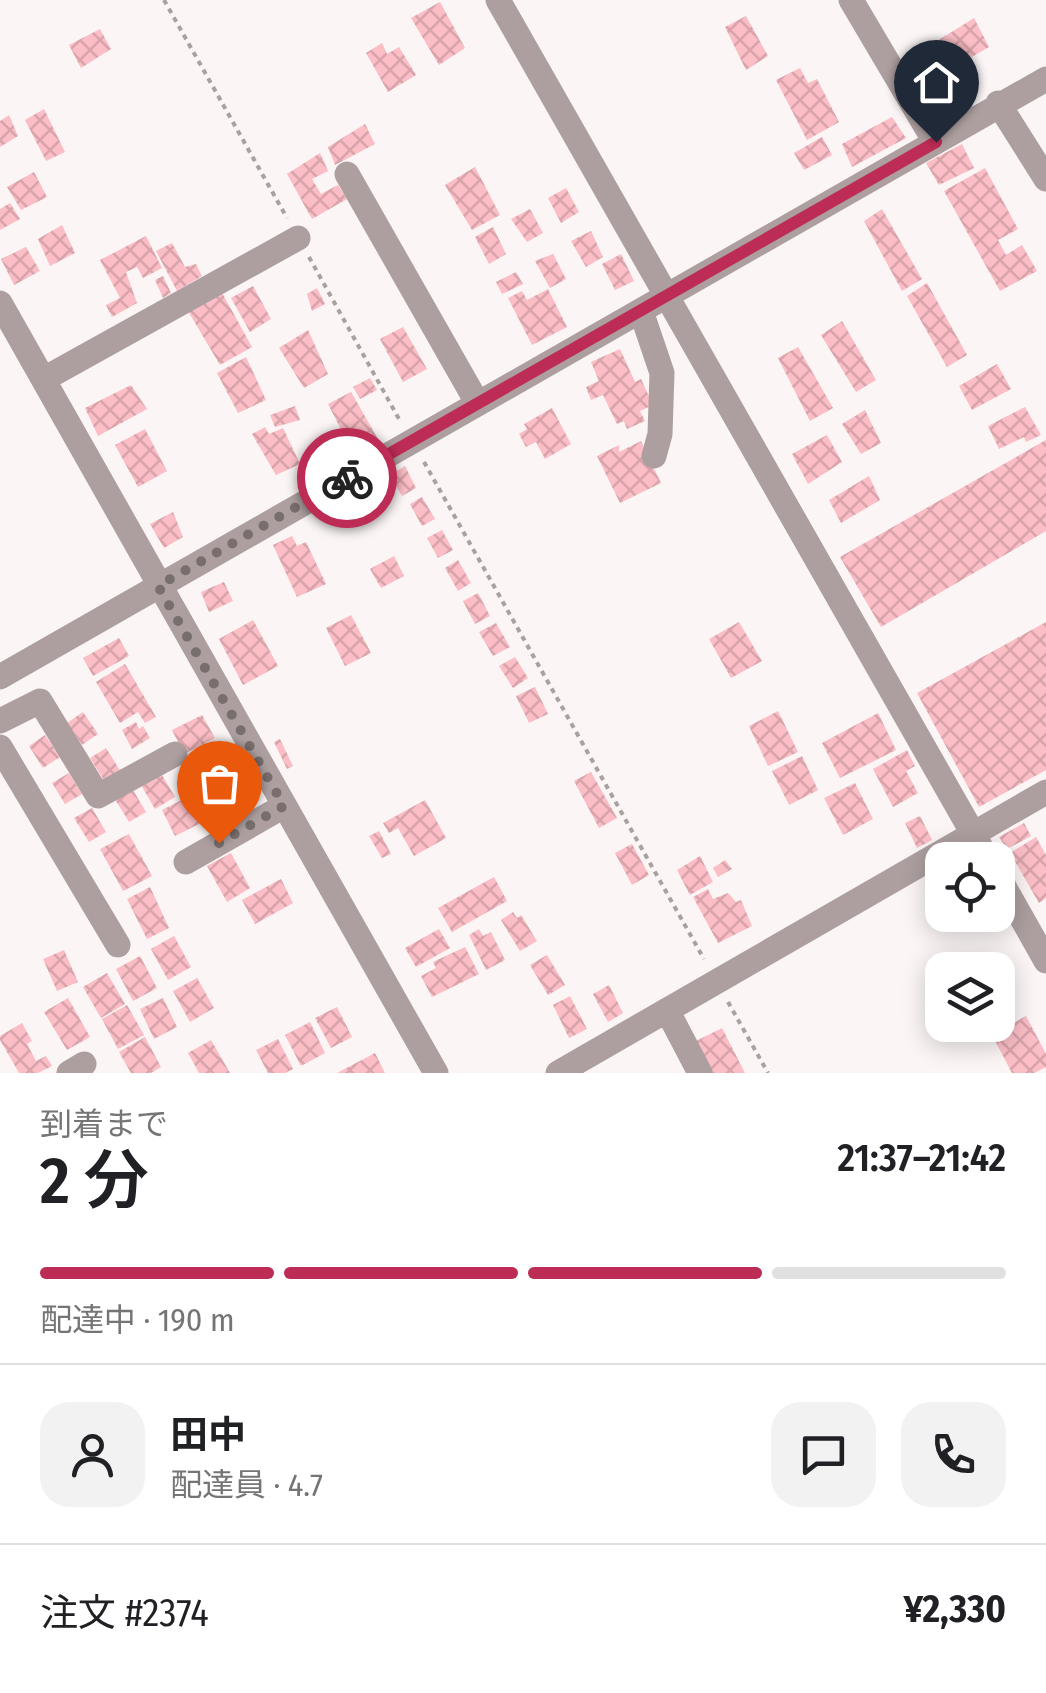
<!DOCTYPE html>
<html lang="ja">
<meta charset="utf-8">
<style>
:root{--surface:#fff;--page:#f2f2f2;--text:#202124;--muted:#757577;--line:#e0e0e0;--accent:#bc2c55}
body{margin:0;font-family:"Fira Sans Condensed","Noto Sans JP",sans-serif;background:var(--page);color:var(--text);height:100vh;display:flex;flex-direction:column;font-size:38px;white-space:nowrap}
*{box-sizing:border-box;margin:0}
p{font-size:32px;color:var(--muted)}
.icon{flex:none;width:55px;height:55px;fill:none;stroke:currentColor;stroke-width:2;stroke-linecap:round;stroke-linejoin:round}
.map{position:relative;height:1073px;overflow:hidden}
.sheet{display:flex;flex-direction:column;background:var(--surface);flex:1}
.sheet>*{flex:none}
.controls{position:absolute;left:925px;top:842px;display:grid;gap:20px}
.controls a{display:grid;place-items:center;width:90px;height:90px;border-radius:20px;background:var(--surface);box-shadow:0 5px 25px #0003;font-size:50px}
.pin{position:absolute;display:grid;place-items:center;width:85px;height:85px;color:#fff;margin:-102px -42px;border-radius:50% 50% 50% 0;rotate:-45deg;box-shadow:0 0 10px #0007}
.pin .icon{rotate:45deg}
.courier{position:absolute;display:grid;place-items:center;width:100px;height:100px;margin:-50px;border:8px solid #bc2c55;border-radius:50%;background:#fff;color:#222;box-shadow:0 2px 12px #0007}
.overview em{font-style:normal;font-weight:600}
.overview div{display:flex;flex-direction:column-reverse}
.overview{display:flex;align-items:center;justify-content:space-between;height:170px;padding:0 40px}
h1{font-size:65px;font-weight:600;line-height:75px}
.bar{display:grid;grid-template-columns:repeat(4,1fr);gap:15px 10px;align-content:center;height:120px;padding:0 40px}
.bar i{height:12px;border-radius:8px;background:var(--line)}
.bar .current{background:var(--accent)}
.bar p{grid-column:span 4}
.line{display:flex;align-items:center;gap:25px;padding:0 40px;border-top:2px solid var(--line)}
.line div{flex:1}
.round{display:grid;place-items:center;flex:none;width:105px;height:105px;border-radius:30px;background:var(--page)}
.map>svg:first-child{display:block}
.building{fill:url(#building-cross-hatch)}
.lines{fill:none;stroke-linecap:round;stroke-linejoin:round}
.path{stroke:#a9a0a0;stroke-width:4;stroke-dasharray:5 5;stroke-linecap:butt}
.minor{stroke:#ad9fa0;stroke-width:25}
.done{stroke:#786e6e;stroke-width:10;stroke-dasharray:0 18}
.route{stroke:#bc2c55;stroke-width:12}
</style>
<div class="map">
<svg width="1046" height="1073" viewBox="0 0 1046 1073">
<defs>
<pattern id="building-cross-hatch" width="8" height="8" patternUnits="userSpaceOnUse" patternTransform="scale(2.5)"><rect width="8" height="8" fill="#fbbec6"/><path d="M0 0l8 8M0 8l8-8" fill="none" stroke="#d8a3aa"/></pattern>
</defs>
<rect width="100%" height="100%" fill="#fbf5f5"/>
<!-- building -->
<path class="building" d="M440,2L465,48L439,65L411,18Z
M746,16L768,56L746,70L725,27Z
M974,18L989,47L958,65L952,56L943,61L934,43Z
M100,29L111,49L81,68L69,45Z
M382,43L387,54L399,47L416,75L388,92L366,53Z
M937,60L959,102L936,115L914,73Z
M800,68L808,83L817,79L839,122L807,140L776,80Z
M44,109L65,152L46,161L25,120Z
M9,115L18,136L0,147V121Z
M892,117L906,138L852,167L842,144Z
M365,124L375,144L335,165L328,147Z
M822,137L832,155L804,170L794,153Z
M962,144L974,168L939,185L926,163Z
M320,153L328,171L312,179L321,194L338,185L347,199L312,219L287,174Z
M475,167L500,215L472,230L445,185Z
M985,168L1018,229L998,240L1006,255L1022,245L1037,271L1000,291L944,191Z
M34,172L47,197L21,210L7,187Z
M566,188L579,212L561,223L548,198Z
M10,203L20,219L0,230V209Z
M530,209L543,233L527,242L511,219Z
M882,209L922,279L902,291L864,221Z
M62,225L75,253L50,266L38,239Z
M493,227L506,254L489,264L475,237Z
M591,231L603,257L586,267L571,241Z
M146,236L162,268L143,278L137,267L126,272L137,303L112,317L106,305L120,298L100,260Z
M172,243L185,267L196,264L202,276L177,291L156,251Z
M26,247L40,271L14,285L1,259Z
M553,254L566,279L550,288L535,261Z
M621,254L634,281L615,290L602,264Z
M516,272L523,284L502,294L496,282Z
M163,276L171,293L163,298L155,280Z
M927,283L967,355L947,367L907,296Z
M253,286L271,319L250,332L231,298Z
M317,288L325,304L312,311L307,294Z
M548,289L567,327L532,345L508,298L522,291L527,300Z
M221,291L252,347L220,365L188,311Z
M842,321L876,380L856,392L821,335Z
M403,327L427,369L403,382L380,339Z
M308,330L328,374L304,388L279,348Z
M798,347L833,408L810,421L778,358Z
M620,349L635,382L641,379L653,405L640,411L645,421L627,429L624,421L617,424L603,395L591,400L586,387L599,381L591,362Z
M246,357L266,400L238,413L217,373Z
M997,364L1011,389L972,410L959,386Z
M370,378L377,390L360,399L353,387Z
M131,385L147,409L98,436L85,408Z
M351,392L378,439L352,451L328,404Z
M295,406L300,420L275,427L270,415Z
M1025,407L1041,435L1026,442L1024,437L999,449L988,426Z
M552,408L571,444L545,459L536,442L526,447L519,434L527,429L524,424Z
M865,410L881,443L861,454L842,424Z
M265,427L269,434L283,428L300,464L276,475L252,434Z
M145,429L167,471L138,487L115,445Z
M827,435L842,462L808,484L792,454Z
M1046,440V531L881,627L840,557Z
M641,441L661,483L620,503L597,456L619,445V452Z
M405,466L416,488L402,496L390,475Z
M869,476L880,500L841,523L829,500Z
M422,497L435,519L422,526L410,504Z
M173,512L183,537L164,548L150,524Z
M442,530L453,550L438,558L427,538Z
M292,536L297,546L306,542L326,584L297,597L273,545Z
M394,556L404,576L381,588L370,569Z
M458,560L471,583L458,591L445,568Z
M224,582L233,601L209,612L201,592Z
M478,593L490,616L475,624L463,601Z
M351,615L371,653L345,666L326,628Z
M253,620L278,666L243,685L219,639Z
M739,622L762,661L731,678L709,639Z
M1046,622V770L979,807L917,693Z
M496,623L510,647L493,656L479,632Z
M119,638L129,656L93,676L83,658Z
M515,657L528,678L513,688L499,666Z
M125,664L156,717L145,723L138,712L120,723L96,682Z
M535,687L548,714L529,723L516,696Z
M778,711L798,752L768,766L749,726Z
M83,712L98,734L82,745L67,723Z
M878,713L896,750L840,778L822,743Z
M202,715L215,738L184,754L172,730Z
M136,722L139,729L143,726L150,738L132,749L122,730Z
M45,735L60,757L43,768L29,746Z
M280,739L293,766L287,769L274,742Z
M106,748L121,772L105,782L90,758Z
M907,750L915,766L906,771L918,793L893,807L873,769Z
M215,752L225,770L194,787L184,769Z
M802,756L818,790L789,805L772,771Z
M240,767L246,779L225,791L219,779Z
M158,768L175,797L155,809L138,780Z
M591,772L617,818L599,828L574,781Z
M69,773L82,794L65,804L52,783Z
M855,783L873,819L843,835L824,798Z
M130,785L146,812L129,822L113,796Z
M199,791L213,817L175,836L162,810Z
M425,800L446,838L414,856L398,828L389,833L383,823Z
M92,808L106,832L89,842L74,818Z
M920,816L932,840L917,848L905,823Z
M1024,823L1031,836L1007,849L999,837Z
M379,831L391,854L382,858L369,836Z
M129,834L152,876L123,891L100,849Z
M1036,837L1046,855V898L1039,903L1010,853Z
M632,844L649,875L632,885L615,853Z
M231,853L250,888L227,902L207,866Z
M700,856L713,882L690,895L677,870Z
M725,860L732,869L718,877L713,868Z
M494,877L507,901L452,932L438,908Z
M281,879L293,903L255,924L242,900Z
M150,887L169,928L147,939L127,899Z
M708,889L713,899L728,893L736,902L741,900L752,926L718,943L693,897Z
M513,912L517,918L521,915L537,941L520,951L501,920Z
M439,929L450,948L416,967L405,948Z
M479,929L483,936L491,932L505,960L486,970L469,935Z
M174,936L191,967L168,980L151,949Z
M465,947L479,974L432,997L421,976L436,968L433,962Z
M64,950L78,982L57,991L43,959Z
M547,955L565,985L548,995L530,965Z
M140,956L157,988L133,1001L116,969Z
M107,973L125,1004L101,1018L83,987Z
M197,978L214,1008L190,1022L173,991Z
M609,985L623,1013L608,1022L593,994Z
M570,996L587,1029L569,1038L553,1005Z
M68,998L90,1037L67,1050L44,1012Z
M163,998L177,1027L154,1039L140,1009Z
M127,1005L144,1035L118,1049L102,1019Z
M337,1007L352,1037L331,1048L315,1018Z
M1026,1016L1046,1054V1067L1034,1073H1012L992,1035Z
M310,1022L325,1053L301,1066L285,1035Z
M22,1023L32,1041L27,1044L36,1061L46,1056L52,1066L38,1073H19L0,1040V1036Z
M722,1028L745,1073H712L696,1041Z
M145,1037L161,1067L151,1073H131L119,1052Z
M278,1039L293,1069L285,1073H268L256,1050Z
M211,1040L230,1073H199L188,1053Z
M375,1053L385,1073H337Z"/>
<g class="lines">
<!-- path -->
<path class="path" d="M164,0L287,218
M309,257L399,419
M424,462L704,959
M728,1002L768,1073"/>
<!-- minor -->
<path class="minor" d="M498,0L988,860
M851,0L935,142
M998,103L1046,179
M347,174L478,404
M0,303L436,1073
M641,311L662,373L660,434L654,456
M44,379L298,238
M0,677L1046,79
M0,721L40,701L98,796L175,754
M0,747L118,945
M186,862L284,806
M998,876L1046,961
M667,1010L700,1073
M69,1073L84,1064
M558,1073L1046,792"/>
</g>
<g class="lines">
<!-- done -->
<path class="done" d="M219,843L284,806L158,586L347,478"/>
<!-- route -->
<path class="route" d="M347,478L936,142"/>
</g>
</svg>
<div class="controls">
<a><svg class="icon" aria-label="locate" viewBox="0 0 24 24"><circle cx="12" cy="12" r="6"/><path d="M12 2v4M12 18v4M2 12h4M18 12h4"/></svg></a>
<a><svg class="icon" aria-label="layers" viewBox="0 0 24 24"><path d="M12 4l9 5-9 5-9-5zM3 14l9 5 9-5"/></svg></a>
</div>
<div class="pin" style="left:219px;top:843px;background:#ea580c"><svg class="icon" aria-label="bag" viewBox="0 0 24 24"><path d="M5 8h14l-1 12H6zM9 8a3 3 0 0 1 6 0"/></svg></div>
<div class="pin" style="left:936px;top:142px;background:#1f2937"><svg class="icon" aria-label="home" viewBox="0 0 24 24"><path d="M3 11l9-7 9 7M6 9v11h12V9"/></svg></div>
<div class="courier" style="left:347px;top:478px"><svg class="icon" aria-label="bike" viewBox="0 0 24 24"><circle cx="6" cy="16" r="4"/><circle cx="18" cy="16" r="4"/><path d="M6 16l4-8h5l3 8M10 8l3 8H6M13 5h3"/></svg></div>
</div>
<section class="sheet">
<div class="overview"><div><h1>2 分</h1><p>到着まで</p></div><em>21:37–21:42</em></div>
<div class="bar"><i class="current"></i><i class="current"></i><i class="current"></i><i></i><p>配達中 · 190 m</p></div>
<div class="line" style="height:180px"><a class="round"><svg class="icon" aria-label="person" viewBox="0 0 24 24"><circle cx="12" cy="8" r="4"/><path d="M4 21q1-7 8-7t8 7"/></svg></a><div><b>田中</b><p>配達員 · 4.7</p></div><a class="round"><svg class="icon" aria-label="chat" viewBox="0 0 24 24"><path d="M4 5h16v11H9l-5 4z"/></svg></a><a class="round"><svg class="icon" aria-label="phone" viewBox="0 0 24 24"><path d="M5 4h4l2 5-3 2q2 4 5 5l2-3 5 2v4C11 20 4 13 5 4z"/></svg></a></div>
<div class="line" style="height:130px"><div>注文 #2374</div><b>¥2,330</b></div>
</section>
